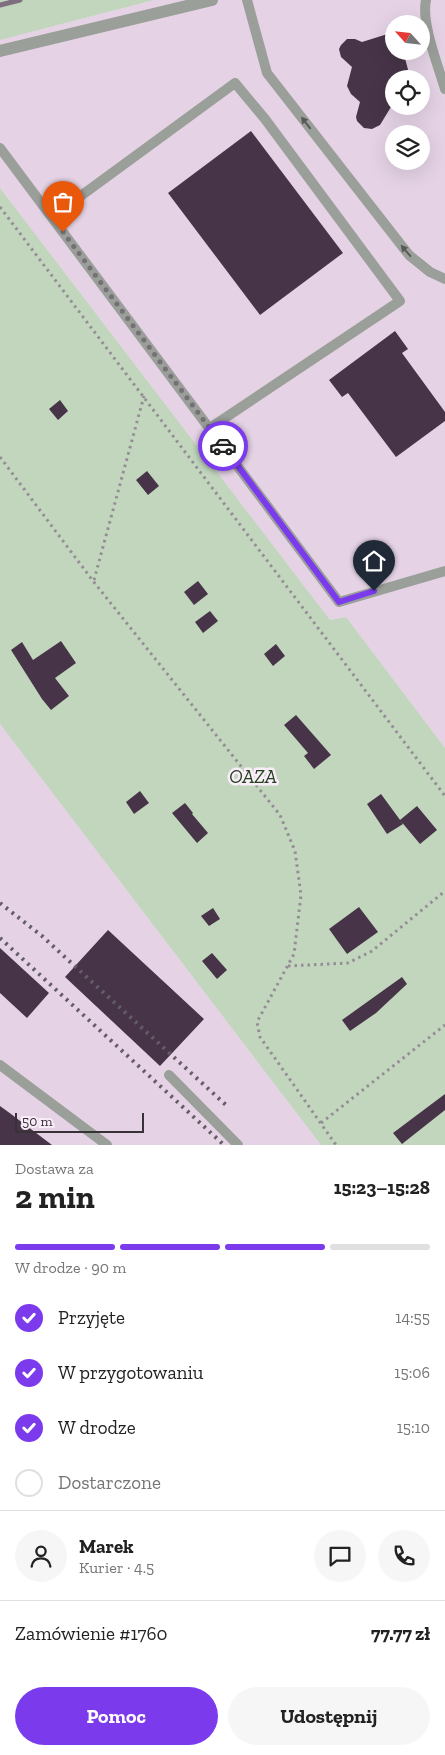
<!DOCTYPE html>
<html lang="pl">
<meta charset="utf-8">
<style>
:root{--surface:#fff;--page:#f6f6f6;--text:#222;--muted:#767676;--line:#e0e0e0;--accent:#7c3aed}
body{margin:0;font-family:"Zilla Slab",serif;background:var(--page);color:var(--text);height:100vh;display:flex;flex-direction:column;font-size:19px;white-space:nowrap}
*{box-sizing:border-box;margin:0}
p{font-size:16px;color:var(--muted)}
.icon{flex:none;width:28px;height:28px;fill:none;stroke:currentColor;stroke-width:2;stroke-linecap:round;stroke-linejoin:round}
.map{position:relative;height:1145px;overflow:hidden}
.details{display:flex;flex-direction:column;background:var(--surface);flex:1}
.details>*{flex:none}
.needle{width:32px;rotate:297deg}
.fabs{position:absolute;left:385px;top:15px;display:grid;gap:10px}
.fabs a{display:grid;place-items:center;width:45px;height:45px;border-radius:50%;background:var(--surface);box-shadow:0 5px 20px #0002;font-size:25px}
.scale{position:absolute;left:15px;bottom:12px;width:129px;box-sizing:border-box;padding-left:5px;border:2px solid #373238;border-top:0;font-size:14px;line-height:18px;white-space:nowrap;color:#373238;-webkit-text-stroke:4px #faedfa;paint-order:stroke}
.pin{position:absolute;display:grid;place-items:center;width:42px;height:42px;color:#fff;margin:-51px -21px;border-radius:50% 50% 50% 0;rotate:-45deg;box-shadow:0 0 5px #0007}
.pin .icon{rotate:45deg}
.courier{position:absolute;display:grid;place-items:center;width:50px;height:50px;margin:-25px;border:4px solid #7c3aed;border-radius:50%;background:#fff;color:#222;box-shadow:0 1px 6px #0007}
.summary em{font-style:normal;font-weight:700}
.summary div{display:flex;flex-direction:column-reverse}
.summary{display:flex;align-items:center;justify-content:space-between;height:85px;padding:0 15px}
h1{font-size:32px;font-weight:700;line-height:38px}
.bar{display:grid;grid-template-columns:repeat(4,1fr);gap:8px 5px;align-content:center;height:60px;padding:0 15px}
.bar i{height:6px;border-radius:4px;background:var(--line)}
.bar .selected{background:var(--accent)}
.bar p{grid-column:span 4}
.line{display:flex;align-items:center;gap:12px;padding:0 15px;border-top:1px solid var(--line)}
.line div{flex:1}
.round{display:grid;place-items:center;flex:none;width:52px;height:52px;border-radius:26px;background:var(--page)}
ol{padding:0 15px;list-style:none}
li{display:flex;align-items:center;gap:15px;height:55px}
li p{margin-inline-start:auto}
li .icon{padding:5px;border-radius:50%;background:var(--accent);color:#fff;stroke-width:4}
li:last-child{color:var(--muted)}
li i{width:28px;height:28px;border:2px solid var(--line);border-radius:50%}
.cta{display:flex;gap:10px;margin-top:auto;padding:10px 15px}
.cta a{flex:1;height:58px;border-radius:30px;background:var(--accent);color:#fff;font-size:20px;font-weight:700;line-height:58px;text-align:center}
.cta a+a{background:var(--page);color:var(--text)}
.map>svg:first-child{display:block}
.built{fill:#e5d3e5;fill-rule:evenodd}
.green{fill:#c1d6bc}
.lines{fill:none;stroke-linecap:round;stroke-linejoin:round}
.stream{stroke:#7e6e7f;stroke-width:5}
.building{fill:#473448}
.path{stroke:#958d96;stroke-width:3;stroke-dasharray:2.5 4;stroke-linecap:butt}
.service{stroke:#9a9f99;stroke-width:10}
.minor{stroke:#9a9f99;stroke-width:12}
.rail{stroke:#645d65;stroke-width:4;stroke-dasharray:2.5 5;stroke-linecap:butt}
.oneway{fill:#5a585a}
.done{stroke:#766f77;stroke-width:5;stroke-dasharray:0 9}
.route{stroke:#7c3aed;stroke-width:6}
.labels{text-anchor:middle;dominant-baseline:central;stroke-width:5;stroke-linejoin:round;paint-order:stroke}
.park-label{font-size:19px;font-style:italic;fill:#23411c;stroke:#faedfa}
</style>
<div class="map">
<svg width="445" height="1145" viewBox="0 0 445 1145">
<rect width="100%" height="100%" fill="#ece0ed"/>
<!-- built -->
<path class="built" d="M154,0H445V748L346,617L330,620L0,188V40ZM394,24H421V51H394ZM394,79H421V106H394ZM394,134H421V161H394Z
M0,724L315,1137L321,1145H0Z"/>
<!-- green -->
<path class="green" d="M0,0H154L0,40Z
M0,188L330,620L346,617L445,748V1145H321L0,724Z"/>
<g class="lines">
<!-- stream -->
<path class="stream" d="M0,5L20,0"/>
</g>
<!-- building -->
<path class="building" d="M394,32V51H403L410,77L394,79V102L380,125L372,129L364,128L357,121L356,117L360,102L351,94L347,86L352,67L341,57L339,49L341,45L347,39H355L362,42Z
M251,131L343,253L260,315L168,193Z
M395,331L408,349L402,353L445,412V421L396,457L348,393L342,397L329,380Z
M60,400L68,411L58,420L49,409Z
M147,471L159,486L148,495L136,480Z
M198,581L208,594L194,605L184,592Z
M210,611L218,621L203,633L195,622Z
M61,641L76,663L55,678L69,696L51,710L42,699L11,650L22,642L33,660Z
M276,644L285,656L273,666L264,654Z
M296,715L331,755L314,769L304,756L308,753L284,725Z
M140,791L149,803L134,814L126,802Z
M381,794L403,824L387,834L367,804Z
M185,803L193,813L192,814L208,833L197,843L172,813Z
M417,806L437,830L420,844L400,820Z
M359,907L378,932L347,954L329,929Z
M213,908L220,919L209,926L201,916Z
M108,930L204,1019L160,1066L65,977Z
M0,948L49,993L27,1018L0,993Z
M212,953L227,970L217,979L202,961Z
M402,977L407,984L376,1013L350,1031L342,1020Z
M445,1094V1110L402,1144L393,1133Z
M0,1106L11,1114L52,1145H0Z"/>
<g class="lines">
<!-- path -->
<path class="path" d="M0,207L445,796
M0,457L93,581L280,815L295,851L301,895L294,954L257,1022L260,1037L336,1145
M94,580L144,396
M288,966L348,963L372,951L445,891
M321,1123L445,1025"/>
<!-- service -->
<path class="service" d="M247,0L267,73L409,255L430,272L445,279
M426,0C421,23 438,65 445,89
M0,148L339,602L445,571
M52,217L235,83L265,119L400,301L210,428
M0,1065L107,1145
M169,1075L238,1145"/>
<!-- minor -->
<path class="minor" d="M0,51L212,0"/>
<!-- rail -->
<path class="rail" d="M0,903L42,936L227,1106
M0,938L224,1145"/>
</g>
<!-- one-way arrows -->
<defs><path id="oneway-solid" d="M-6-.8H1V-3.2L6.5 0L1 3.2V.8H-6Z" transform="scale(1.25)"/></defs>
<g class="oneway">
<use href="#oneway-solid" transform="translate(306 123) rotate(-128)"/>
<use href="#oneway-solid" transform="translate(406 251) rotate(-131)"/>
</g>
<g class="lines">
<!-- done -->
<path class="done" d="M63,232L223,446"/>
<!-- route -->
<path class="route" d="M223,446L339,602L374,591"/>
</g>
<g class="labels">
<!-- park labels -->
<g class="park-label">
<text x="253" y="776">OAZA</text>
</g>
</g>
</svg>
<div class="fabs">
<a><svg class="needle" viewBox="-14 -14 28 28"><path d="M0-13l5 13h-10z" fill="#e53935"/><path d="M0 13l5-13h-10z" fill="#767676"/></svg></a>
<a><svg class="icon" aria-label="locate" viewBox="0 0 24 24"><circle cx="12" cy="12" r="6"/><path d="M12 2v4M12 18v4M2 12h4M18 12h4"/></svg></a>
<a><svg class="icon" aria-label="layers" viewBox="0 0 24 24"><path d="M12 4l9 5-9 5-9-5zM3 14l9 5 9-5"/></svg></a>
</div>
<div class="scale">50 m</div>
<div class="pin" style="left:63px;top:232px;background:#ea580c"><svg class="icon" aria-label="bag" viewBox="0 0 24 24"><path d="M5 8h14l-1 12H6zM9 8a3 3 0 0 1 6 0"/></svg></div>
<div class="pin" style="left:374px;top:591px;background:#1f2937"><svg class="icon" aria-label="home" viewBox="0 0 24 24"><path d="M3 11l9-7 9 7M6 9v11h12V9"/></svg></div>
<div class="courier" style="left:223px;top:446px"><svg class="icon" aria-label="car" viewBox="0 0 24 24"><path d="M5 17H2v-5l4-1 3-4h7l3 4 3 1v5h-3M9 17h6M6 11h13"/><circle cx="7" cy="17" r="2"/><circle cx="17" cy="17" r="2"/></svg></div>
</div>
<section class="details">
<div class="summary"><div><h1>2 min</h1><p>Dostawa za</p></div><em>15:23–15:28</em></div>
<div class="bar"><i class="selected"></i><i class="selected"></i><i class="selected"></i><i></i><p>W drodze · 90 m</p></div>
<ol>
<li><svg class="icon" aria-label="check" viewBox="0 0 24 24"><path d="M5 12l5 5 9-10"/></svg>Przyjęte<p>14:55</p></li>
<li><svg class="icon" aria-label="check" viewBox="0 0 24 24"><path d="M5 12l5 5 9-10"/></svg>W przygotowaniu<p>15:06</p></li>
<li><svg class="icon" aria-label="check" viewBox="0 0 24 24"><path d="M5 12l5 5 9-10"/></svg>W drodze<p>15:10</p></li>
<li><i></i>Dostarczone</li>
</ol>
<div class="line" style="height:90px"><a class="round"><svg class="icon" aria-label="person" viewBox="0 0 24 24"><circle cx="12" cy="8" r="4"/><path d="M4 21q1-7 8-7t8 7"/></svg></a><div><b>Marek</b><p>Kurier · 4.5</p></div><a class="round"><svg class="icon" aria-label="chat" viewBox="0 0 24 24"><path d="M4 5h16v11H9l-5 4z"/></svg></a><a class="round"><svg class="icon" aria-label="phone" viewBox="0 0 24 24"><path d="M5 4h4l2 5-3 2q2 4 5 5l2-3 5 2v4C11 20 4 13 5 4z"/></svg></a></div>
<div class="line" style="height:65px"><div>Zamówienie #1760</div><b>77.77 zł</b></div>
<div class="cta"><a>Pomoc</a><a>Udostępnij</a></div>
</section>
